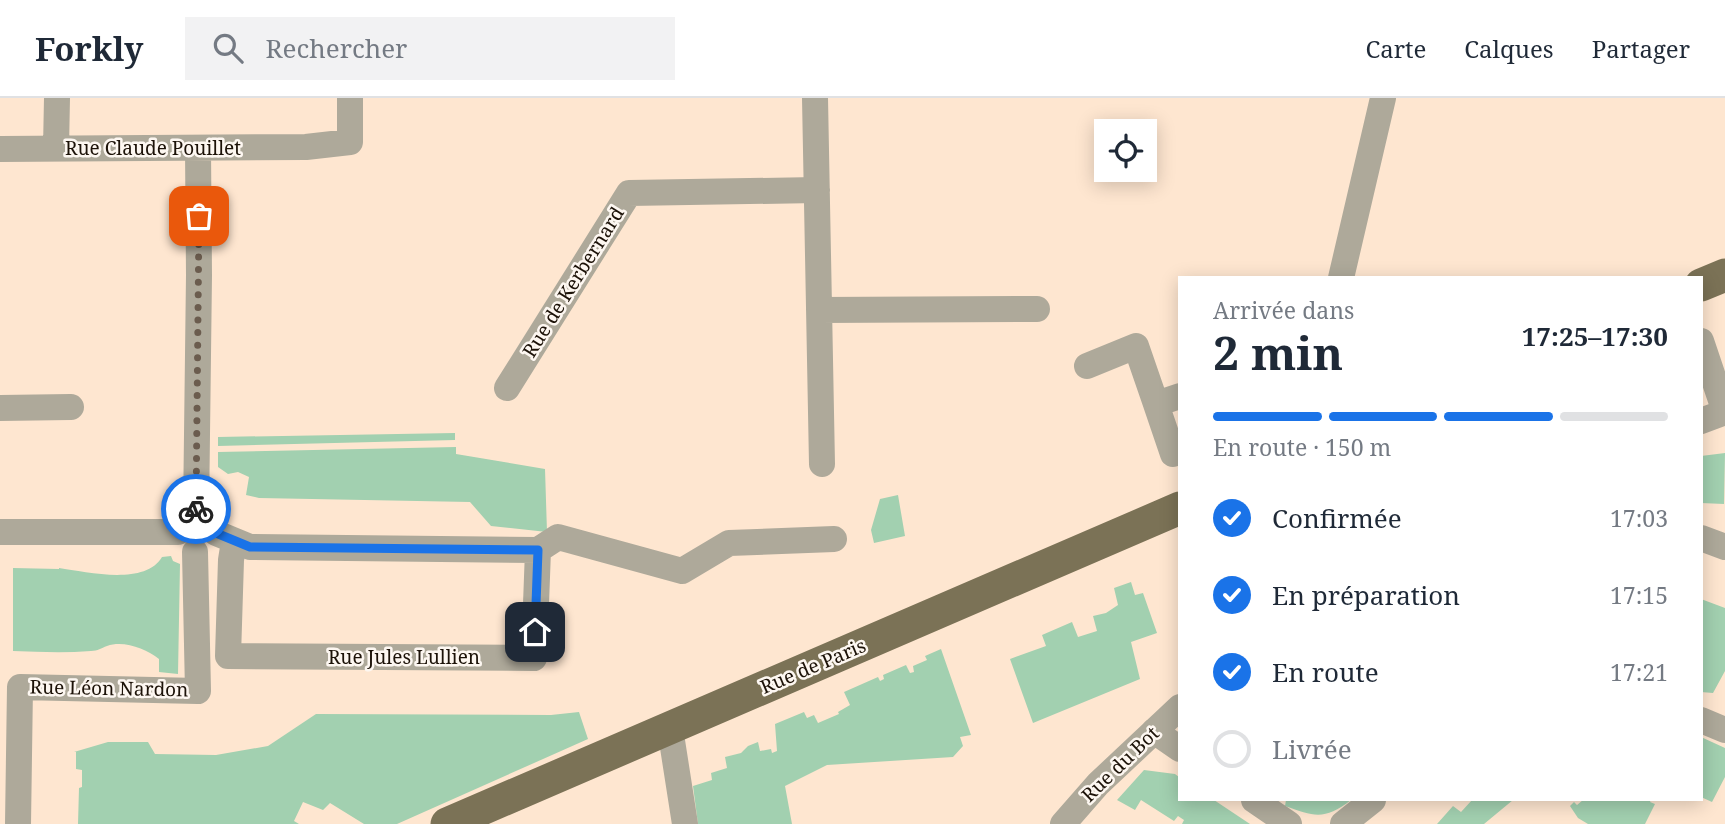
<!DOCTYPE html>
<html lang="fr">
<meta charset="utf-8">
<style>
:root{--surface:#fff;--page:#f2f2f3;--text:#1f2937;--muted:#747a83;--line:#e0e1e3;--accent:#1a73e8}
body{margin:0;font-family:"Noto Serif",serif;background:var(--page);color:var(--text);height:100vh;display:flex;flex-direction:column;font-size:26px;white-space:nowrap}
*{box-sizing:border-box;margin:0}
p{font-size:23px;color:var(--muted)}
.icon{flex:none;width:38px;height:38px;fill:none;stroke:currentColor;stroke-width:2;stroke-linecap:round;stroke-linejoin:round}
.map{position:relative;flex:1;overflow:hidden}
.side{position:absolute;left:1178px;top:178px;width:525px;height:525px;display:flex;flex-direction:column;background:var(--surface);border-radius:0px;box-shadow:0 4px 18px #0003}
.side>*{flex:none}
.fabs{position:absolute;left:1094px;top:21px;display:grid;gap:14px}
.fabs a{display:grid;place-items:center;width:63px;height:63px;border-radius:0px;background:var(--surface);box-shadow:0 4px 18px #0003;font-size:35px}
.pin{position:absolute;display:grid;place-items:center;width:60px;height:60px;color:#fff;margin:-30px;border-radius:14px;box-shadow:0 4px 10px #0006}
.courier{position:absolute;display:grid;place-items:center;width:70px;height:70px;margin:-35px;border:5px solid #1a73e8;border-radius:50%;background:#fff;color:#222;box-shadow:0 2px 9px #0007}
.headline em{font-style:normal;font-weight:700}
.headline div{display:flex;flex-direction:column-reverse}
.headline{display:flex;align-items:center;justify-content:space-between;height:119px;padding:0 35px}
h1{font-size:46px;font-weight:700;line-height:52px}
.bar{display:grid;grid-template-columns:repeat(4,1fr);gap:10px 7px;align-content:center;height:84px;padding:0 35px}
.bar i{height:9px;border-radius:5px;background:var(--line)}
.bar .selected{background:var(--accent)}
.bar p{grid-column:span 4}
ol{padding:0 35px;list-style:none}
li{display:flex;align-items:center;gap:21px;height:77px}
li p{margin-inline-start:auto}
li .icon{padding:7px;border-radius:50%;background:var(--accent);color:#fff;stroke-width:4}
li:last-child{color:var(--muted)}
li i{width:38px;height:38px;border:4px solid var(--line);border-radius:50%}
header{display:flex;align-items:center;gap:42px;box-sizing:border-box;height:98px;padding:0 35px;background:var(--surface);border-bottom:2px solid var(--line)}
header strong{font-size:33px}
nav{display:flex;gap:38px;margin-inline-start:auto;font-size:24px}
.search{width:490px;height:63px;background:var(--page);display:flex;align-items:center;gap:18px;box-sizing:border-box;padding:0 24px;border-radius:0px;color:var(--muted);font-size:26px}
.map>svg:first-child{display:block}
.green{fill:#a2d0b0}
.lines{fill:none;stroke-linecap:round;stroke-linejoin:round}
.minor{stroke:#aea99a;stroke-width:26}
.major{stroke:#7b7256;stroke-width:33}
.done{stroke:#6b5c4e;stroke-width:7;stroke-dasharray:0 12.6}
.route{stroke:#1a73e8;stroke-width:9}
.labels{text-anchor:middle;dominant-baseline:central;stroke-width:5;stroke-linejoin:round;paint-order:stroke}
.street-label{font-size:19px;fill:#1c1208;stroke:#fdf7f1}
</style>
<header>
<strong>Forkly</strong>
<div class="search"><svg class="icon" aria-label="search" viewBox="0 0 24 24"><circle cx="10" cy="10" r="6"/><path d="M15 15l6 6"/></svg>Rechercher</div>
<nav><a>Carte</a><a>Calques</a><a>Partager</a></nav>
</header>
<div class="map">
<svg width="1725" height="726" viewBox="0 0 1725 726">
<rect width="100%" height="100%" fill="#fee6d0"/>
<!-- green -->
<path class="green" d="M455,335V342L218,348V339Z
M456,349V356L545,371L547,434L491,428L470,404L259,400L246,397L249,379L238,374L228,376L218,369V354Z
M1725,355L1724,406L1701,405V358Z
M898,397L905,438L874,445L871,432L880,401Z
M171,458L173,463L180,466L178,576L159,574V561C146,551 124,542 107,548C101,550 98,553 91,553C65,555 39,554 13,553V470L59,471V470C87,474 145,488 162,459Z
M1131,484L1135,497L1143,495L1157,535L1131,544L1140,581L1033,625L1010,561L1046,548L1042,537L1072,524L1078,539L1097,533L1093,518L1106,515L1118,507L1114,490Z
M1701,501L1725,510V573L1713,595L1701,594Z
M941,551L971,637L960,639L963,648L953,659L827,667L785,688L792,726H698L693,688L712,682L711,675L727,670L725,659L741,655L748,648L758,644L760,653L771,651L772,655L777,653L775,626L804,614L807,620L814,617L818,625L839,616L838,614L850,607L844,594L878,579L880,583L884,581L883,577L906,567L910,575L914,574L913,568L927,562L925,558Z
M579,614L588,641L397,726H364L330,705L323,712L303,704L294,723L299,726H78L79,690L82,689V672L76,671V654H74L108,644H148L155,656L216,657L268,648L316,616L551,617Z
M1701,639L1725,650V679L1712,704L1701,699Z
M1144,672L1175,676L1179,679L1180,702H1214L1250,726H1182L1184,722L1178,718L1174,723L1141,702L1135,712L1117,702Z
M1286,702H1351C1325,722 1315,719 1285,708Z
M1472,702H1513L1484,726H1437L1453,708L1461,714Z
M1583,702H1651L1650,704L1655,706L1645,726H1588L1578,720L1570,708L1574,704L1577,707Z"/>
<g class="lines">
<!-- minor -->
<path class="minor" d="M815,0L822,366
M56,50L57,0
M0,51L306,49L350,44V0
M1341,180L1383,0
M819,212L1037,211
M1701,243L1725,314L1701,323
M1087,268L1136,248L1156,306L1180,298
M507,290L629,95L817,92
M1156,306L1173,356
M0,310L71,309
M196,416L199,177L198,51
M0,434H178
M216,435L250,449L538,452L534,560L228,558L231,462L234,443
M1701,440L1725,449
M538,452L558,439L682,473L729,445L834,441
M1701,622L1725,632
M670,630L685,726
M1154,633L1180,651
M1254,702L1289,726
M18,726L20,589L198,593L195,454
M1063,726L1098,686L1180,609
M1343,726L1373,702"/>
<!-- major -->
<path class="major" d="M1701,187L1725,177
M447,726L1180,410"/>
</g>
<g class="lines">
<!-- done -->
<path class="done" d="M196,411L199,118"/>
<!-- route -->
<path class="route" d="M196,411L195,416L210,421L216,435L250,449L538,452L535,534"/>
</g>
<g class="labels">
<!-- street labels -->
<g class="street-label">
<text x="153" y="50">Rue Claude Pouillet</text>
<text transform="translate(573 184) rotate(-58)">Rue de Kerbernard</text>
<text x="404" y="559">Rue Jules Lullien</text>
<text transform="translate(813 568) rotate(-23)">Rue de Paris</text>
<text transform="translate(109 590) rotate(1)">Rue Léon Nardon</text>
<text transform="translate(1120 666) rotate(-44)">Rue du Bot</text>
</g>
</g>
</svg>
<div class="fabs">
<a><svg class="icon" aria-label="locate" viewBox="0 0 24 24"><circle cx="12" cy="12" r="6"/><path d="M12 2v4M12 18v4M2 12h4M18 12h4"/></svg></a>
</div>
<div class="pin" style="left:199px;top:118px;background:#ea580c"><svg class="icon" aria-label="bag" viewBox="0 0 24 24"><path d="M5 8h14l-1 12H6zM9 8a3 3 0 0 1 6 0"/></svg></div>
<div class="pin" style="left:535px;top:534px;background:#1f2937"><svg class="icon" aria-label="home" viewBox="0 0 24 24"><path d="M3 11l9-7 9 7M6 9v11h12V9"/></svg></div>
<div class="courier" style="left:196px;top:411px"><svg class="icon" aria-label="bike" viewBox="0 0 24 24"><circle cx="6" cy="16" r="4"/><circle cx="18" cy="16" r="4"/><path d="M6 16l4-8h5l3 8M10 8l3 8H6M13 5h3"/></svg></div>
<section class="side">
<div class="headline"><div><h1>2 min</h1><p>Arrivée dans</p></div><em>17:25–17:30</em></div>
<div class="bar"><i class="selected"></i><i class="selected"></i><i class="selected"></i><i></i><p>En route · 150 m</p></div>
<ol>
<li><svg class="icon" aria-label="check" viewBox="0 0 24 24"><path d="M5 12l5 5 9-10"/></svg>Confirmée<p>17:03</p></li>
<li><svg class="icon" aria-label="check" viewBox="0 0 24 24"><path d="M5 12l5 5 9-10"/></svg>En préparation<p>17:15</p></li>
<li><svg class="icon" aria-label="check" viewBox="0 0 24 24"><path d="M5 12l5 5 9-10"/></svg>En route<p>17:21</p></li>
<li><i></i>Livrée</li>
</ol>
</section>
</div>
